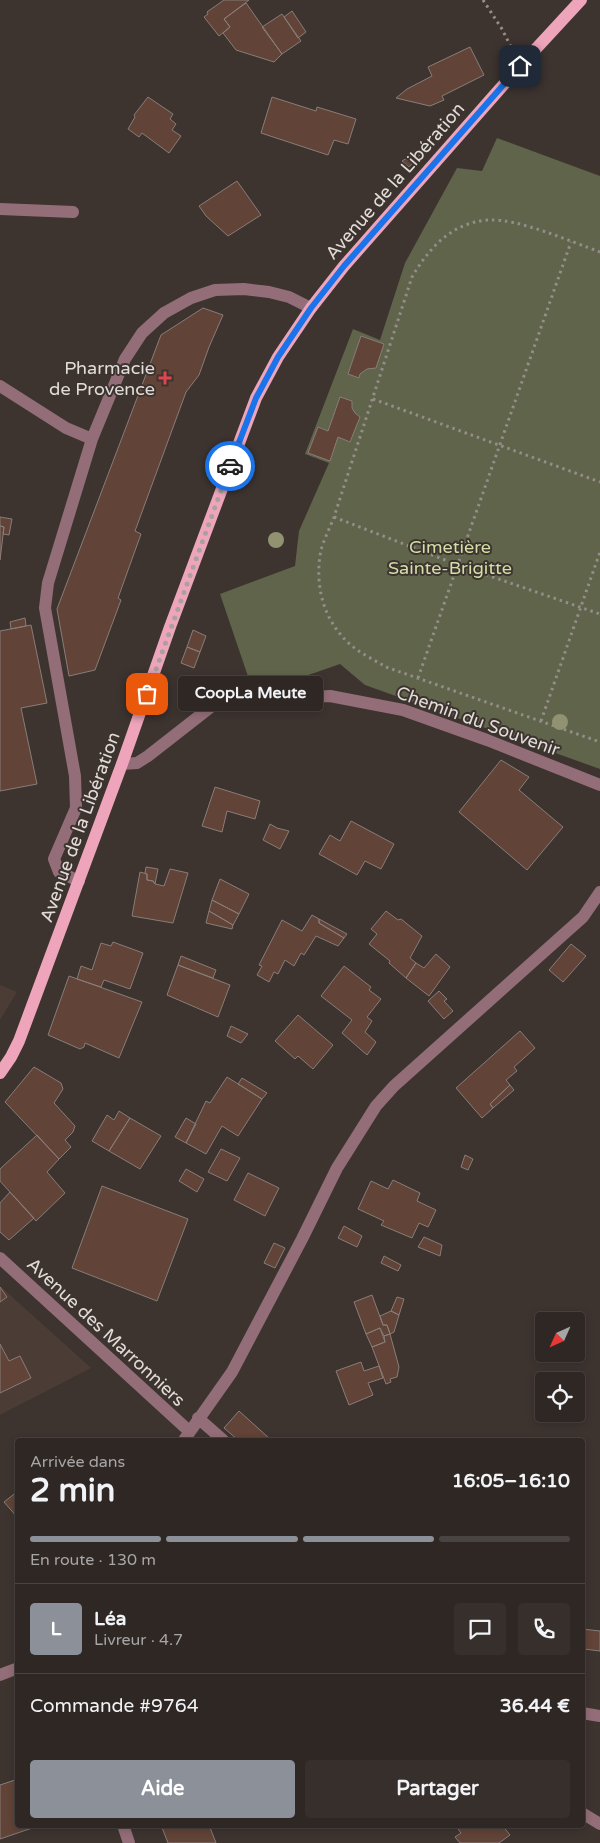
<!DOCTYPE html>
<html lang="fr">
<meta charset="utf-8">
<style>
:root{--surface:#2e2724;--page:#362f2c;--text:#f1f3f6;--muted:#a7a5a6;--line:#494441;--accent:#8c9099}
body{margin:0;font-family:"Varela Round",sans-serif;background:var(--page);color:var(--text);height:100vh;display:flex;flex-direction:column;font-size:19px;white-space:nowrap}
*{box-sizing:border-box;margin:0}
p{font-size:16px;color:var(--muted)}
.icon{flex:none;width:28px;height:28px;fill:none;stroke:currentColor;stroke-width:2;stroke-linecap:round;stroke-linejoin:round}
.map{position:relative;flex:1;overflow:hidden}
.sheet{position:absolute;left:15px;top:1438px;width:570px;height:390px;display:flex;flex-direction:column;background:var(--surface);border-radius:5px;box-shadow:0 2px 8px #0003,0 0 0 1px var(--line)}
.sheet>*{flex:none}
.needle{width:32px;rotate:225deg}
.controls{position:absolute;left:535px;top:1312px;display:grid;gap:10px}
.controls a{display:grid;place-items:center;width:50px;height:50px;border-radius:5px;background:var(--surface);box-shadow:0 2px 8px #0003,0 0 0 1px var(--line);font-size:25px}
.pin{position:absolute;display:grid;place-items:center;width:42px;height:42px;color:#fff;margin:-21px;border-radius:10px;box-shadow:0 2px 8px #0006}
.courier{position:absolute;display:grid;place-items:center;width:50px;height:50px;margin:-25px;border:4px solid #1a73e8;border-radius:50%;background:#fff;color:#222;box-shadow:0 1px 6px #0007}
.bubble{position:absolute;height:35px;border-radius:5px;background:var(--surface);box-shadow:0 2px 8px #0003,0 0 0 1px var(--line);font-size:16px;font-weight:700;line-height:35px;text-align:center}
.headline em{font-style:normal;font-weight:700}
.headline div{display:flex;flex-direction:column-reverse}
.headline{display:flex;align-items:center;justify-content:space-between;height:85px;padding:0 15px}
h1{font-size:32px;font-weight:700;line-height:38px}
.bar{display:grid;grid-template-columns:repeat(4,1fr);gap:8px 5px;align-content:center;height:60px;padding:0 15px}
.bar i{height:6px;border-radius:4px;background:var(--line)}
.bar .selected{background:var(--accent)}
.bar p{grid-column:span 4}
.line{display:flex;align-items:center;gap:12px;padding:0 15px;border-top:1px solid var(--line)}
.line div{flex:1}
.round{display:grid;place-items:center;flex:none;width:52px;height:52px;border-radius:5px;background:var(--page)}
.primary-button{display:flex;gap:10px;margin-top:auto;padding:10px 15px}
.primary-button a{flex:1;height:58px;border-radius:5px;background:var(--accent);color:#fff;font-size:20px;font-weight:700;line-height:58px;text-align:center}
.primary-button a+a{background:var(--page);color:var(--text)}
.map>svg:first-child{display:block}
.built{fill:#4b3c35}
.green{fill:#5f644b}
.building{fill:#614337;stroke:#887d79}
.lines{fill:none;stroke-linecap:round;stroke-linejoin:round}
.path{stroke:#948d89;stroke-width:3;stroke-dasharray:2.5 4;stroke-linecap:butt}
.minor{stroke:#936e79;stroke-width:12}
.major{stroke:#eea5bc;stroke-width:12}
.tree{fill:#909271}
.done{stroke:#a8a19e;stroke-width:5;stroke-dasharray:0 9}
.route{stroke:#1a73e8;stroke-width:6}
.health-dot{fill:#e0444e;stroke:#3d3430;stroke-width:2}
.labels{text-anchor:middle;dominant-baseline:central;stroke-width:4;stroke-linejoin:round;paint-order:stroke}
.street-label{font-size:18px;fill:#e2dcd9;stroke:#3d3430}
.poi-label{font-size:18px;fill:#e2dcd9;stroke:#3d3430;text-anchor:end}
.park-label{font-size:18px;fill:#d3dfa6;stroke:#3d3430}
</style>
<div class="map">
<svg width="600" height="1843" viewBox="0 0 600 1843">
<rect width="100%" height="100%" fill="#3d3430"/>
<!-- built -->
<path class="built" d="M0,985L17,992L0,1020Z
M0,1286L91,1368L0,1415Z"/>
<!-- green -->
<path class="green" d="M497,138L600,176V769L365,685L340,664L254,694L220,594L295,566L299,531L329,463L305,454L353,329L380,340L405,263L457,168L482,171Z"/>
<!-- building -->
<path class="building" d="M224,0H249L224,19L230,27L219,36L204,17L208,14L207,12Z
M246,3L282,54L274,62L236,50L223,33L230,27L224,19Z
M292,11L306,32L298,38L284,17Z
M282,14L301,41L282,54L262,27Z
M470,47L484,75L442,96L444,100L430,106L396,98L407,89L432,76L428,67Z
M148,97L173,114L170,119L176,124L172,130L181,136L169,153L142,133L139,137L128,129L135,117L134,115Z
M272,97L316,111L317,107L356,119L348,144L334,140L328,155L261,133Z
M428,146L409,167L402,161Z
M237,181L261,215L228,236L206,216L199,206Z
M203,308L223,315L209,347L199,375L186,392L135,531L141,534L118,598L121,600L95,670L69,676L57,609L161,335Z
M361,336L384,344L376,368L367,369L360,374L359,378L348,374Z
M340,397L352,401V408L355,413L360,417L350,442L338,437L330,461L308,453L318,427L328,431Z
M0,517L12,519L9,535L3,534L4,527L0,526Z
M0,526L4,527L0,560Z
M25,618L26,626L11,629L10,622Z
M31,625L47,703L21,708L37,784L0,791V631Z
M193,630L206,636L200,652L187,647Z
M187,647L200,652L194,668L181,663Z
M501,760L529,777L519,790L563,827L527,870L459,812Z
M215,787L260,801L255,819L227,811L222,832L202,826Z
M351,821L394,844L381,869L365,861L357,875L319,854L330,835L340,841Z
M270,824L277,828L289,831L280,849L263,840Z
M146,867L158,869L155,884L153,881L147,880V874L145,873Z
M170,869L188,873L173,923L132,916L140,872L147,874V880L153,881L155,884L164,886Z
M220,879L249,894L239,914L212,900Z
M212,900L239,914L233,925L209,911Z
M209,911L233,925L232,929L206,923Z
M386,911L398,920L401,919L422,936L410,958L416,963L406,978L389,963L390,961L369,944L377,934L371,929Z
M312,915L319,919V923L344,938L338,946L316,936L304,955L301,953L294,966L285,960L278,974L274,972L269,982L257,975L262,966L259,965L282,920L302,931Z
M319,919L347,934L344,938L319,923Z
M113,942L143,953L130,989L104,980L101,987L77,979L81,966L92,970L101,943L111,946Z
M571,944L586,956L563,982L549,970Z
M436,954L450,967L429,996L406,978L416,963L424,968Z
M181,956L216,970L213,978L178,965Z
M178,965L230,985L218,1017L167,995Z
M344,966L371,987L369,990L381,999L367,1017L372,1021L365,1032L376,1042L367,1055L342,1033L352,1020L321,996Z
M69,976L142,1002L119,1058L85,1043L84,1047L80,1049L48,1035Z
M439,991L447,999L444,1001L453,1011L444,1019L428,1001Z
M298,1015L333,1045L313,1069L298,1056L295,1059L275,1041Z
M231,1026L248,1034L241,1043L227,1036Z
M520,1031L535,1048L514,1067L517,1071L506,1080L510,1085L490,1104L493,1108L482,1118L456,1088Z
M34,1067L61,1083L63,1089L54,1103L75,1126L73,1132L65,1140L71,1147L59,1159L5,1102Z
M227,1077L262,1099L238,1136L222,1126L206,1154L186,1143L206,1101L210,1103Z
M242,1078L267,1093L262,1099L238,1084Z
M510,1085L514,1090L493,1108L490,1104Z
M119,1111L130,1118L109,1151L92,1141L107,1115L114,1120Z
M130,1118L161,1136L140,1169L109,1151Z
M186,1118L196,1124L186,1143L175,1137Z
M37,1135L59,1159L47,1172L65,1193L36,1221L0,1181V1169Z
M221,1149L240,1158L227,1181L208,1172Z
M465,1155L473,1159L468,1170L461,1167Z
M186,1169L204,1179L197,1192L179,1181Z
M248,1173L279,1188L265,1216L234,1200Z
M393,1180L420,1193L417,1201L436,1210L428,1227L419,1223L412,1238L381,1225L384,1221L358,1209L371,1181L388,1189Z
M102,1186L188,1219L157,1301L72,1268Z
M10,1192L34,1218L9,1240L0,1232V1203Z
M344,1226L362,1236L357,1247L338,1238Z
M424,1237L442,1245L440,1256L418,1247Z
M274,1243L285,1248L275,1268L264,1263Z
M384,1256L401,1265L398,1271L381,1263Z
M0,1287L7,1297L0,1302Z
M372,1295L383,1325H387L390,1334L384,1336L380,1328L366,1334L354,1302Z
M397,1297L404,1299L399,1315L391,1311Z
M391,1311L399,1315L394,1332L390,1334L387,1325H383L380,1316Z
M380,1328L385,1342L372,1347L366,1334Z
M390,1334L399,1367L397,1377L390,1379L391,1382L386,1384L372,1347L385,1342L384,1336Z
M0,1344L9,1361L20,1356L31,1378L0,1393Z
M361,1362L364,1371L379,1366L383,1378L368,1383L373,1395L349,1405L336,1371Z
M239,1411L270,1439L269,1440H238L224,1428Z
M18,1491V1518L4,1502Z
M582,1629L600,1631V1651L584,1649L582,1660Z
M18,1779V1825H41L0,1839V1785Z
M161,1825H209L216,1843H168Z
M455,1825H502L510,1835L499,1843H460L455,1837L461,1833Z"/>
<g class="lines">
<!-- path -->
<path class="path" d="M483,0L502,29L511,47
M600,252C572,242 517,218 489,220C452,222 429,248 412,277L334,517C330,528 324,539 321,550C315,580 321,613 342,636C353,650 371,658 386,667L600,742
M373,399L600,482
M334,517L458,565L600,614
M418,678L571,242
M541,721L600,552"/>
<!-- minor -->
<path class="minor" d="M0,209L73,212
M0,386L66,428L92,439
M122,764L137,763L148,756L212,706L237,698L262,700L330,696L403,710L487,740L600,785
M79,881L59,872L54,859L76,808L75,776L45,608L48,583L92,439L125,359L142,333L164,313L191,298L215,290L244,289L269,292L289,297L311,308
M0,1258L189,1431
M198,1418L223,1440
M184,1440L232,1372L302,1239L337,1168L376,1106L394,1086L583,917L600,892
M0,1675L18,1668
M582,1713L600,1716
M582,1813L600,1824
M123,1825L129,1843"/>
<!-- major -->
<path class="major" d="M0,1073L11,1057L19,1041L122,764L170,627L256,398L278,357L311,308L344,266L520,66L581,0"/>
</g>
<!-- trees -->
<g class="tree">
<circle cx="276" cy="540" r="8"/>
<circle cx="560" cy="722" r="8"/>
</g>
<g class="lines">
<!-- done -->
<path class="done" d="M147,694L230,466"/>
<!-- route -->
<path class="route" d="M230,466L256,398L278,357L311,308L344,266L520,66"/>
</g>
<!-- markers -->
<path class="health-dot" d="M162.5 370.5h5v5h5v5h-5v5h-5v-5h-5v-5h5z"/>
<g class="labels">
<!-- street labels -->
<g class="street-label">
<text transform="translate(395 181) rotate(-49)">Avenue de la Libération</text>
<text transform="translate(478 721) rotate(20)">Chemin du Souvenir</text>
<text transform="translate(80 827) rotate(-70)">Avenue de la Libération</text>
<text transform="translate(106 1332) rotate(43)">Avenue des Marronniers</text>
</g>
<!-- poi labels -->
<g class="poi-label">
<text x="155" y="368">Pharmacie<tspan x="155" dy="21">de Provence</tspan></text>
</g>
<!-- park labels -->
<g class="park-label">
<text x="450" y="547">Cimetière<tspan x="450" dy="21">Sainte-Brigitte</tspan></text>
</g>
</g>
</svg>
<div class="controls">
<a><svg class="needle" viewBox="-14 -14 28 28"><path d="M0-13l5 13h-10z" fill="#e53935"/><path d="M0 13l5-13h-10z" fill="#a7a5a6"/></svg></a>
<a><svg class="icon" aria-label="locate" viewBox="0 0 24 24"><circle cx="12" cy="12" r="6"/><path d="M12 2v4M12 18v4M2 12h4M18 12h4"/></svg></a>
</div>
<div class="pin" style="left:147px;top:694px;background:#ea580c"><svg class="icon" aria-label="bag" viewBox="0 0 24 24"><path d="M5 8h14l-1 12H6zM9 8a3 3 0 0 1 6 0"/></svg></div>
<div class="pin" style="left:520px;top:66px;background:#1f2937"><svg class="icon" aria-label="home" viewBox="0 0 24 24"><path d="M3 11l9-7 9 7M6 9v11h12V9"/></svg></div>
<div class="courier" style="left:230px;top:466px"><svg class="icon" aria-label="car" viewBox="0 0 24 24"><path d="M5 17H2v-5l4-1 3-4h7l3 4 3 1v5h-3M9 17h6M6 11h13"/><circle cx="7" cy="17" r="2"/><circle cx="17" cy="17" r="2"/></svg></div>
<div class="bubble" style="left:178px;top:676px;width:145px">CoopLa Meute</div>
<section class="sheet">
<div class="headline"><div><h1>2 min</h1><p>Arrivée dans</p></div><em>16:05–16:10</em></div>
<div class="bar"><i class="selected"></i><i class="selected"></i><i class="selected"></i><i></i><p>En route · 130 m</p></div>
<div class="line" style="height:90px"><b class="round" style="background:var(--accent);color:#fff">L</b><div><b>Léa</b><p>Livreur · 4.7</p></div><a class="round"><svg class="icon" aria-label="chat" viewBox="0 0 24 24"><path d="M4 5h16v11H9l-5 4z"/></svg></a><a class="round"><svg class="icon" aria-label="phone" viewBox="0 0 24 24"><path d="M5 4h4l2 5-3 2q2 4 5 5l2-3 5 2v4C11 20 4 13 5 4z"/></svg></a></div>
<div class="line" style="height:65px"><div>Commande #9764</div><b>36.44 €</b></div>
<div class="primary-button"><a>Aide</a><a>Partager</a></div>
</section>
</div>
